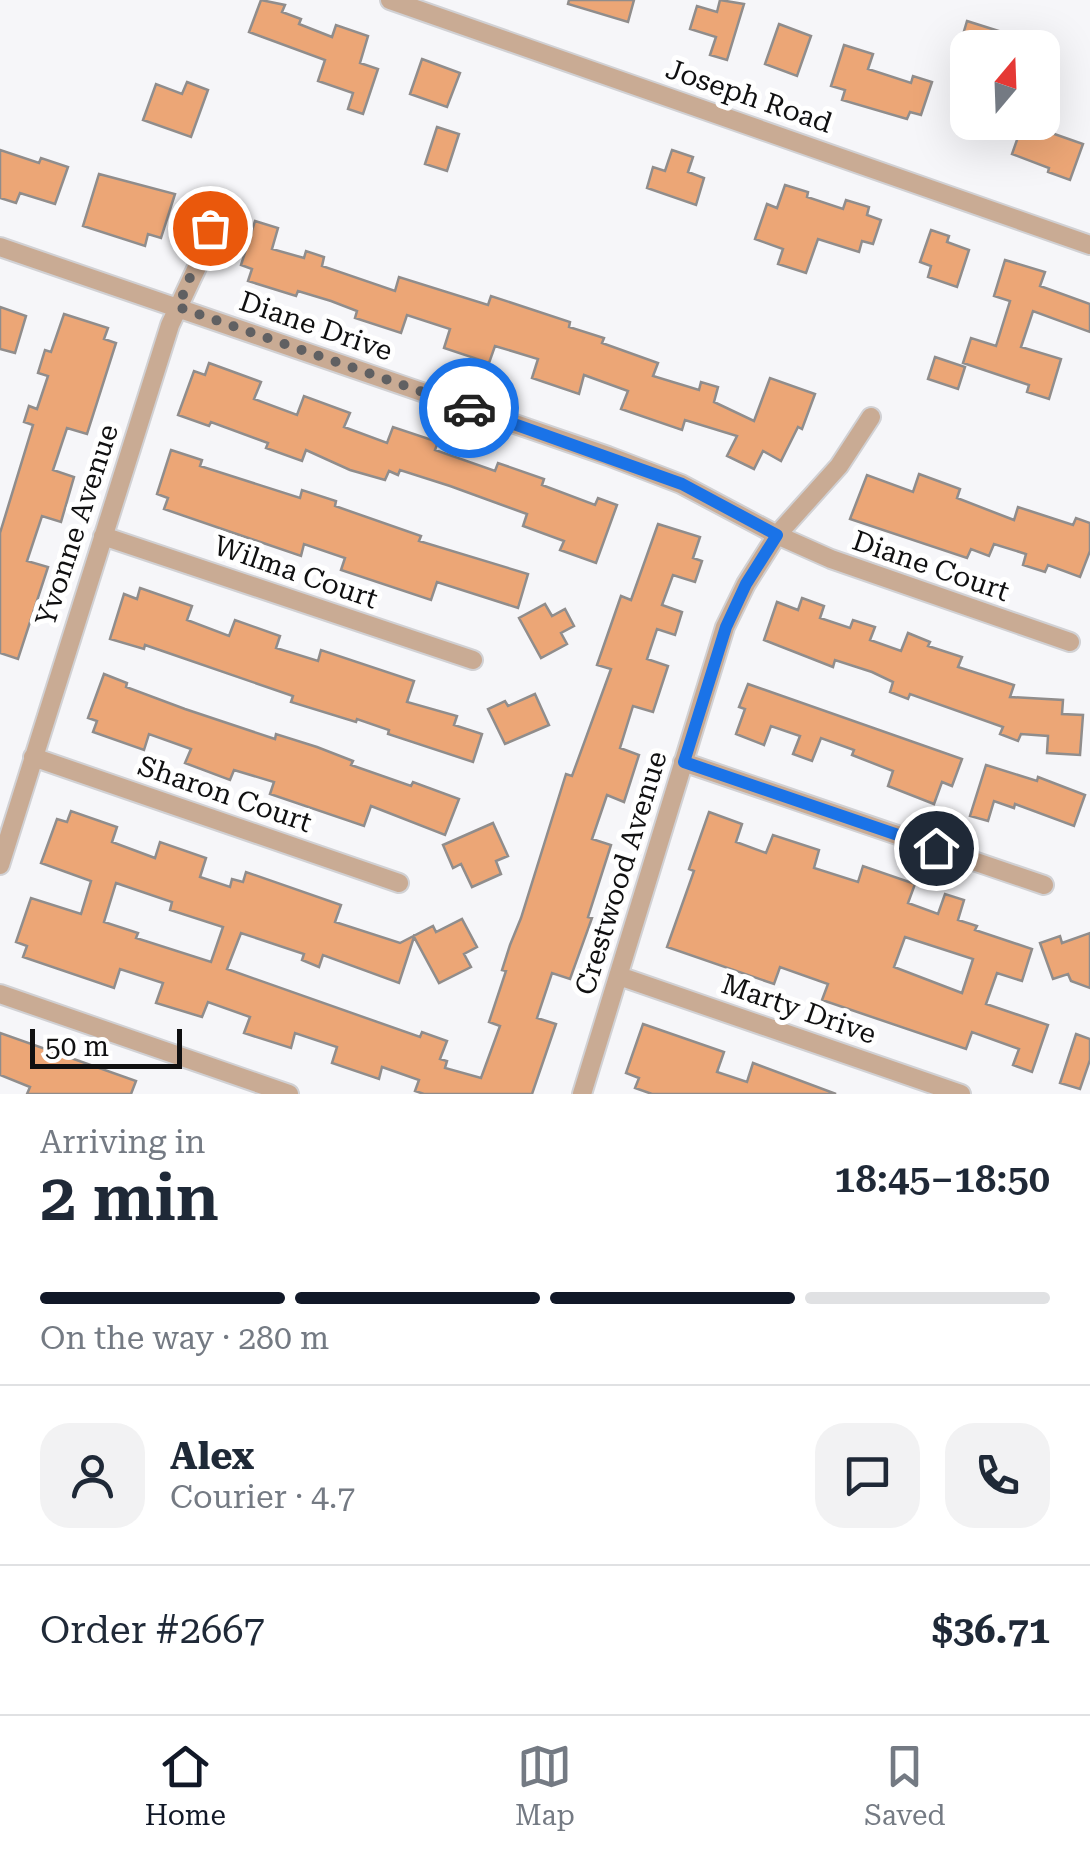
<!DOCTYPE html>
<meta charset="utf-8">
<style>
:root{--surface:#fff;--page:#f2f2f3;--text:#1f2937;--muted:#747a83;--line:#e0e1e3;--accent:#111827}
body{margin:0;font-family:"Roboto Serif",serif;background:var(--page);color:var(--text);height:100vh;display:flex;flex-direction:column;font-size:38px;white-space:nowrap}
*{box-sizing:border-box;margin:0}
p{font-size:32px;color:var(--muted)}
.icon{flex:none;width:55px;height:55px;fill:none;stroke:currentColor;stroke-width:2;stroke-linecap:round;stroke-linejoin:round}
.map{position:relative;height:1094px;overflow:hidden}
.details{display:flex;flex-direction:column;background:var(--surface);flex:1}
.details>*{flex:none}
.needle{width:65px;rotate:19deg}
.controls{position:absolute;left:950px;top:30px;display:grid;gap:20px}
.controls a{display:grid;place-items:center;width:110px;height:110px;border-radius:20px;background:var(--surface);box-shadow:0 10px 40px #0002;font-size:50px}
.scale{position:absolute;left:30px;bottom:25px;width:152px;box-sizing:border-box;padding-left:10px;border:5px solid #101011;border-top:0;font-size:28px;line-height:35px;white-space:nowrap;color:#101011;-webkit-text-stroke:8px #fff;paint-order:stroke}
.pin{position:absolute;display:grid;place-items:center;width:85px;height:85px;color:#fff;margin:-42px;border:5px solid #fff;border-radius:50%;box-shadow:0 2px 10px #0007}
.courier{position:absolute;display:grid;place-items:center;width:100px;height:100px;margin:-50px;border:8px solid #1a73e8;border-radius:50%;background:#fff;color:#222;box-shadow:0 2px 12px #0007}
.overview em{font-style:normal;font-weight:600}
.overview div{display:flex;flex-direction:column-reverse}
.overview{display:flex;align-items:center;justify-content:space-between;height:170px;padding:0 40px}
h1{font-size:65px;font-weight:600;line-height:75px}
.bar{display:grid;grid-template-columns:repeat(4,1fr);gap:15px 10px;align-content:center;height:120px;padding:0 40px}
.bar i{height:12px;border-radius:8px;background:var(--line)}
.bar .selected{background:var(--accent)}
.bar p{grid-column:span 4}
.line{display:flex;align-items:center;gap:25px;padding:0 40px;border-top:2px solid var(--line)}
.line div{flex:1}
.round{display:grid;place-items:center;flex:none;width:105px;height:105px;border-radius:30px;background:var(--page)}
.menu{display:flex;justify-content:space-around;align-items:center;height:140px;border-top:2px solid var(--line);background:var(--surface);font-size:28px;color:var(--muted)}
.menu a{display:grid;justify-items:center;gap:5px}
.menu .selected{color:var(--accent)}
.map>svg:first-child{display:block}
.building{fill:#eca676;stroke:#908d8c;stroke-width:2.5;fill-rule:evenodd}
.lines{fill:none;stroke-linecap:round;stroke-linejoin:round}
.street-casing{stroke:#d1d1d4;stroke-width:22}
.street{stroke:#c9ab94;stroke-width:18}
.done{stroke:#606062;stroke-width:10;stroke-dasharray:0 18}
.route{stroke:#1a73e8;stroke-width:12}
.labels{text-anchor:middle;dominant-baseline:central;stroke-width:10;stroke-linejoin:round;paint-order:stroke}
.street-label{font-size:28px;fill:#101011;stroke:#fff}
</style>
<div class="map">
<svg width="1090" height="1094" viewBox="0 0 1090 1094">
<rect width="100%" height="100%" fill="#f6f6f9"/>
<!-- building -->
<path class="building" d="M261,0L285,5L282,12L301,19L299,24L332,37L336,25L368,36L360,63L378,69L363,114L348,109L353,93L318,81L325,60L249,32Z
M569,0H634L628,22L568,4Z
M720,0L744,4L727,60L710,55L716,37L690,29L697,6L717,12Z
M967,21L1040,44L1039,48H959Z
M779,24L811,36L797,76L765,64Z
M844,45L873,54L868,69L911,83L913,76L932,82L921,115L910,112L907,119L842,100L845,90L831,86Z
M422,59L460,73L447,107L410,94Z
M187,82L208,90L191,137L143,120L156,84L182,94Z
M1023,123L1083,144L1070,180L1048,172L1049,168L1012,154Z
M437,127L459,134L447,171L425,164Z
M0,150L39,163L41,158L68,167L55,204L20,193L16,203L0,198Z
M672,150L693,157L688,172L704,178L696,205L647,188L653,167L665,171Z
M99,174L175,194L161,238L148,234L145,246L83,226Z
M785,185L808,192L807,197L843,209L846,200L869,207L867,215L881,220L873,244L862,241L859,252L818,239L806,273L778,264L783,249L755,239L767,204L777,208Z
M255,221L278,228L272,249L304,258L306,251L324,257L322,266L395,291L399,277L488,305L491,296L570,322L569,327L604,338L602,343L658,363L653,376L699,390L701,382L718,387L714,402L754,421L770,378L815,394L802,429L798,427L781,461L763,451L754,469L727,456L737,436L685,420L682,430L621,409L628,391L584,375L579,394L532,378L538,359L495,346L489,363L444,348L450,329L407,315L401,333L355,318L357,311L331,301L298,291L296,296L248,281L252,269L241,265Z
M931,230L949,236L947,242L969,250L957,287L928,277L931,266L920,262Z
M1005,260L1045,272L1040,286L1090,304V332L1033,311L1021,347L1061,359L1049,399L1027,392L1029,385L963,363L971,338L996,346L1010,301L994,296Z
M0,307L26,316L15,353L0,349Z
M64,314L108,328L104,339L116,343L87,434L67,428L53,470L74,477L61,522L42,516L27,561L48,567L18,659L0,653V533L33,425L24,422L29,406L37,409L48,376L38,373L45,350L51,352Z
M935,357L965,367L958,389L928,379Z
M209,363L261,382L254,399L297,415L304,396L350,413L344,427L387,443L393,427L438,442L435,450L495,471L498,463L544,479L542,485L595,505L598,498L617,505L596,563L560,550L564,541L523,526L527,514L450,486L400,470L398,475L389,471L385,480L350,470L306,450L302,461L266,448L268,443L211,422L209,426L178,415L194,371L205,375Z
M171,450L202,460L200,466L300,498L302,490L336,501L335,506L421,536L419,541L528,574L518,608L437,582L431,600L341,570L345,558L304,544L301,556L164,509L168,498L157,494Z
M919,474L960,489L957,498L1014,520L1018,507L1073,525L1076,518L1090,523V551L1080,577L1048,565L1045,572L1023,565L1026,554L994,544L989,556L971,549L967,558L850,519L867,475L913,492Z
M658,524L700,537L693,558L702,561L695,582L673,575L662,605L682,612L675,635L657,629L647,659L668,666L653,712L633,706L620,748L639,755L624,802L607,795L592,839L611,845L588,917L592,918L570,979L552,973L537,1018L556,1024L532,1094H424L415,1091L419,1080L382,1067L379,1079L332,1063L337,1047L295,1033L291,1048L244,1033L250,1017L208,1002L202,1017L156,1003L163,983L120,969L114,988L23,957L27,946L16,942L31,898L81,914L91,881L41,863L57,819L67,822L71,811L117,827L112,842L155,858L160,842L206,858L200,877L230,887L232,879L243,882L246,872L341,905L335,922L400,943L433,926L436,932L462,919L477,947L464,954L471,967L439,983L414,937L399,983L323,955L319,967L302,960L304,954L241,933L227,969L420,1037L422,1032L447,1041L440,1059L447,1061L445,1068L481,1078L500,1026L489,1022L506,971L502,970L510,945L521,918L566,774L572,776L611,669L597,665L621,596L631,600ZM116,883L172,902L170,910L223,927L211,962L136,938L138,933L104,922Z
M140,588L192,606L187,620L229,636L235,620L280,636L276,648L318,661L321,650L414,681L407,702L457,716L454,725L482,734L473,762L388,734L389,730L357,719L356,722L291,702L293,696L145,645L144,649L110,639L124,594L137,599Z
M802,598L824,606L820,618L850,628L853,620L875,627L870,640L901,651L908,633L930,642L928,646L962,657L958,667L1014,685L1010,697L1063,700L1062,714L1083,715L1080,755L1047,753L1048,736L1021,734L1018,741L1000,734L1003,727L910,694L908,699L890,692L893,682L872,672L835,660L833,667L764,640L777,602L798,610Z
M545,604L552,616L565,609L574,626L561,633L567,644L541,658L519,618Z
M104,674L127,683L126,687L185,709L275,739L276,734L317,747L353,761L351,765L411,786L413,782L459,799L445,835L371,806L364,826L270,794L274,782L234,770L230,780L185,763L191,749L149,734L144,750L93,732L97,721L88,718Z
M748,684L962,759L952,786L942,782L934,804L888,786L893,771L852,755L854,750L821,738L812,761L793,754L800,736L771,726L764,745L736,734L745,709L739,707Z
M535,694L549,725L505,744L488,709L505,701L508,706Z
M986,765L1037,781L1038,777L1085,795L1074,826L1015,804L1014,808L994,801L988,821L970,816Z
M709,812L742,824L736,842L766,853L773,835L819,850L814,868L858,882L863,866L915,884L908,903L938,914L945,894L964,900L958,920L977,926L975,930L1032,949L1022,981L997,973L986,1004L1048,1025L1032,1072L1013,1065L1019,1049L972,1032L966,1049L822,1000L828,984L780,967L774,984L667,947L694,871L689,869ZM905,937L973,959L962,993L894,967Z
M493,823L508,856L496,861L501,874L472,887L461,864L453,868L443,845Z
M1090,933V988L1071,981L1068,974L1053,979L1040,943L1060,936L1062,943Z
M643,1024L724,1052L717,1072L747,1082L753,1063L836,1094H652L635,1088L639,1078L626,1073Z
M0,1033L136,1081L131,1094H27L30,1087L0,1075Z
M1076,1034L1090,1039V1060L1080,1089L1060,1083Z"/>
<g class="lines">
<defs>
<path id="street" d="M390,0L1090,245
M0,247L608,456L681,484L777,535L831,559L1070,642
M103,536L473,660
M33,757L399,883
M683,762L1044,885
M0,865L170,325L198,265L217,206
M619,976L961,1094
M0,994L289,1094
M582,1094L725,627L746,584L777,535L839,466L871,417"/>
</defs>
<!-- street casing -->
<use href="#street" class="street-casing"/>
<!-- street -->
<use href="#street" class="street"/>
</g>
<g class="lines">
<!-- done -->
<path class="done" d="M210,228L178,307L469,408"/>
<!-- route -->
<path class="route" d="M469,408L682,484L777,535L746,584L726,627L684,762L936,848"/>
</g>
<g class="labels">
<!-- street labels -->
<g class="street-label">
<text transform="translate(749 96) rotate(19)">Joseph Road</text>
<text transform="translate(316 326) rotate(19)">Diane Drive</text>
<text transform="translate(77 525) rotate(-72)">Yvonne Avenue</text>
<text transform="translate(931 566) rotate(19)">Diane Court</text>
<text transform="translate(296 572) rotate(19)">Wilma Court</text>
<text transform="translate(225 794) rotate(19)">Sharon Court</text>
<text transform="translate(621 873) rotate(-73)">Crestwood Avenue</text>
<text transform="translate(799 1009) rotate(19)">Marty Drive</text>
</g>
</g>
</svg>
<div class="controls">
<a><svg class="needle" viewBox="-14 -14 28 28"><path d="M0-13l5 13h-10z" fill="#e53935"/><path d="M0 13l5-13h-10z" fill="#747a83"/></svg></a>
</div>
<div class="scale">50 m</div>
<div class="pin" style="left:210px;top:228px;background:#ea580c"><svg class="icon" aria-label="bag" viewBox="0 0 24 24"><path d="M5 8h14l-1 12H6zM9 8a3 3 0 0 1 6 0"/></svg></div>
<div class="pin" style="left:936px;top:848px;background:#1f2937"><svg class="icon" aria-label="home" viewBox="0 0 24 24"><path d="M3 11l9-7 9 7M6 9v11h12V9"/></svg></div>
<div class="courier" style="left:469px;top:408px"><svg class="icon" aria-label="car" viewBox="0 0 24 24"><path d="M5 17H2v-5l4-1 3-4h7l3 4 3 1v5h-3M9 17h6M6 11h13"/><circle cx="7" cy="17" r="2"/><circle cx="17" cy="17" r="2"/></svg></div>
</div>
<section class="details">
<div class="overview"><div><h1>2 min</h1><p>Arriving in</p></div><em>18:45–18:50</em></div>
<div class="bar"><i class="selected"></i><i class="selected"></i><i class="selected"></i><i></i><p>On the way · 280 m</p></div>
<div class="line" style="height:180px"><a class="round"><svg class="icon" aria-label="person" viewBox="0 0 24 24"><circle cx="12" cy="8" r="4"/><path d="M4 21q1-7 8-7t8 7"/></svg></a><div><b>Alex</b><p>Courier · 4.7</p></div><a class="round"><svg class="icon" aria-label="chat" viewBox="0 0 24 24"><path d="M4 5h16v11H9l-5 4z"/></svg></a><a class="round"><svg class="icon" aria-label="phone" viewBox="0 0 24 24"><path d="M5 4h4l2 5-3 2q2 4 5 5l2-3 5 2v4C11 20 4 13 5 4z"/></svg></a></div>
<div class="line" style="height:130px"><div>Order #2667</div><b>$36.71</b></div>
</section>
<nav class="menu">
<a class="selected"><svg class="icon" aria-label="home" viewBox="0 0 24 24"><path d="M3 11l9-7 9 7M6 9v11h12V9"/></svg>Home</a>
<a><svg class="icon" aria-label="map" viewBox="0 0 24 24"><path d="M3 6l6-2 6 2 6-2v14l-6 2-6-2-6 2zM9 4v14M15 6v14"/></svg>Map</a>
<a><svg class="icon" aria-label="saved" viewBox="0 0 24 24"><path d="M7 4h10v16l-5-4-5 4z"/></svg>Saved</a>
</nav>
